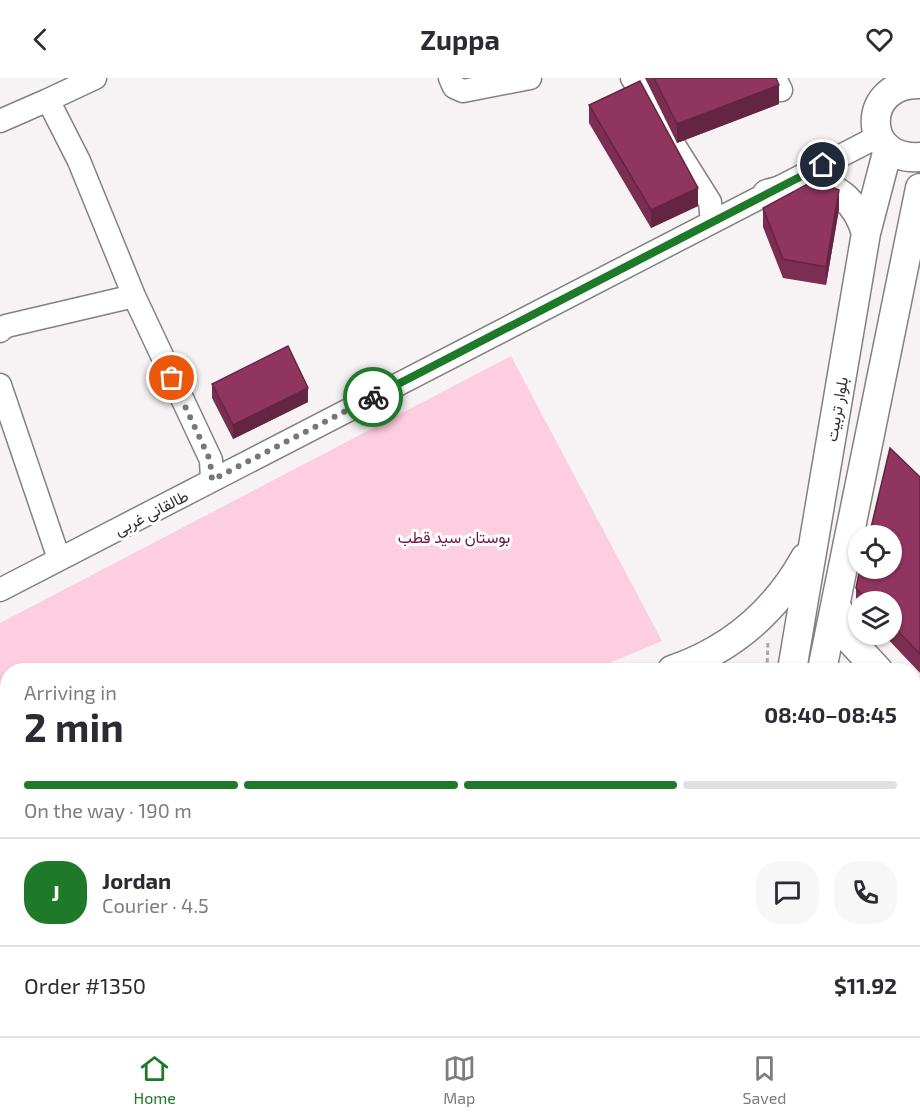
<!DOCTYPE html>
<meta charset="utf-8">
<style>
:root{--surface:#fff;--page:#f7f7f7;--text:#2b2b33;--muted:#7c7c81;--line:#e1e1e2;--accent:#1e7928}
body{margin:0;font-family:"Exo 2",Vazirmatn,sans-serif;background:var(--page);color:var(--text);height:100vh;display:flex;flex-direction:column;font-size:22px;white-space:nowrap}
*{box-sizing:border-box;margin:0}
p{font-size:20px;color:var(--muted)}
.icon{flex:none;width:33px;height:33px;fill:none;stroke:currentColor;stroke-width:2;stroke-linecap:round;stroke-linejoin:round}
.map{position:relative;flex:1;overflow:hidden}
.side{position:absolute;left:0px;top:585px;width:921px;height:374px;display:flex;flex-direction:column;background:var(--surface);border-radius:24px 24px 0 0;box-shadow:0 2px 4px #0004}
.side>*{flex:none}
.tools{position:absolute;left:848px;top:447px;display:grid;gap:12px}
.tools a{display:grid;place-items:center;width:54px;height:54px;border-radius:50%;background:var(--surface);box-shadow:0 2px 4px #0004;font-size:30px}
.pin{position:absolute;display:grid;place-items:center;width:51px;height:51px;color:#fff;margin:-26px;border:3px solid #fff;border-radius:50%;box-shadow:0 2px 6px #0007}
.courier{position:absolute;display:grid;place-items:center;width:60px;height:60px;margin:-30px;border:4px solid #1e7928;border-radius:50%;background:#fff;color:#222;box-shadow:0 2px 8px #0007}
.summary em{font-style:normal;font-weight:700}
.summary div{display:flex;flex-direction:column-reverse}
.summary{display:flex;align-items:center;justify-content:space-between;height:102px;padding:0 24px}
h1{font-size:39px;font-weight:700;line-height:45px}
.bar{display:grid;grid-template-columns:repeat(4,1fr);gap:9px 6px;align-content:center;height:72px;padding:0 24px}
.bar i{height:8px;border-radius:4px;background:var(--line)}
.bar .current{background:var(--accent)}
.bar p{grid-column:span 4}
.line{display:flex;align-items:center;gap:15px;padding:0 24px;border-top:2px solid var(--line)}
.line div{flex:1}
.round{display:grid;place-items:center;flex:none;width:63px;height:63px;border-radius:24px;background:var(--page)}
header{display:flex;justify-content:space-between;align-items:center;height:78px;padding:0 24px;background:var(--surface);font-size:27px;font-weight:700}
.dock{display:flex;justify-content:space-around;align-items:center;height:84px;border-top:2px solid var(--line);background:var(--surface);font-size:16px;color:var(--muted)}
.dock a{display:grid;justify-items:center;gap:3px}
.dock .current{color:var(--accent)}
.map>svg:first-child{display:block}
.green{fill:#fdcedf}
.lines{fill:none;stroke-linecap:round;stroke-linejoin:round}
.river{stroke:#e784ad;stroke-width:33}
.minor-casing{stroke:#848182;stroke-width:25}
.major-casing{stroke:#848182;stroke-width:31}
.path{stroke:#aaa7a8;stroke-width:3;stroke-dasharray:4.5 3;stroke-linecap:butt}
.minor{stroke:#fff;stroke-width:22}
.major{stroke:#fff;stroke-width:28}
.wall{fill:#7b2e51}
.shaded-wall{fill:#642542}
.building{fill:#8f355e;stroke:#642542;stroke-width:1.5}
.done{stroke:#787676;stroke-width:6;stroke-dasharray:0 10.8}
.route{stroke:#1e7928;stroke-width:8}
.labels{text-anchor:middle;dominant-baseline:central;stroke-width:6;stroke-linejoin:round;paint-order:stroke}
.street-label{font-size:16px;fill:#333232;stroke:#fff}
.park-label{font-size:16px;fill:#6c1441;stroke:#fff}
</style>
<header><svg class="icon" aria-label="back" viewBox="0 0 24 24"><path d="M15 5l-7 7 7 7"/></svg>Zuppa<svg class="icon" aria-label="heart" viewBox="0 0 24 24"><path d="M12 20l-8-8c-3-5 5-10 8-4 3-6 11-1 8 4z"/></svg></header>
<div class="map">
<svg width="920" height="958" viewBox="0 0 920 958">
<rect width="100%" height="100%" fill="#f7f3f4"/>
<!-- green -->
<path class="green" d="M511,278L662,563L595,591L580,592H8L7,676L0,678V545Z
M734,951H786L791,958H729Z"/>
<g class="lines">
<!-- river -->
<path class="river" d="M914,763L920,764
M0,846L8,841"/>
<defs>
<path id="minor" d="M95,0L48,22L79,83L134,218L211,382L212,402
M450,0L454,9L463,13L530,0
M632,0L710,124L712,144
M775,0L781,12
M0,43L48,22
M0,253L6,248L134,218
M0,307L59,481
M0,512L879,58
M914,643L920,644
M0,694L8,692
M0,714L8,712
M357,951L362,958
M271,958L279,951"/>
<path id="major" d="M920,6C861,4 861,84 920,79
M767,116C780,113 796,107 809,107C839,106 858,128 866,155
M836,527L852,564L878,592
M672,592C730,572 775,534 805,480
M792,592L866,155L888,71
M822,592L920,110
M914,617L920,621
M683,951L699,958
M804,951L806,958
M45,958L55,951"/>
</defs>
<!-- minor casing -->
<use href="#minor" class="minor-casing"/>
<!-- major casing -->
<use href="#major" class="major-casing"/>
<!-- path -->
<path class="path" d="M767,592L768,562
M914,911L920,912"/>
<!-- minor -->
<use href="#minor" class="minor"/>
<!-- major -->
<use href="#major" class="major"/>
</g>
<!-- wall -->
<path class="wall" d="M645,0H776L779,26L677,65Z
M589,27L698,128L651,150L589,45Z
M763,130L839,131L826,207L783,200L763,149Z
M212,306L308,324L233,361L212,320Z
M920,399V595L883,556H891V524H858V531L856,528V510Z"/>
<!-- shaded-wall -->
<path class="shaded-wall" d="M779,7V26L677,65V46Z
M698,110V128L651,150V132Z
M839,112V131L826,207V189Z
M308,310V324L233,361V347Z"/>
<!-- building -->
<path class="building" d="M654,0H776L779,7L677,46Z
M640,3L698,110L651,132L589,27Z
M815,102L839,112L826,189L783,181L763,130Z
M288,268L308,310L233,347L212,306Z
M890,370L920,399V576L891,546V524H869L856,510L860,490H891V458H869Z"/>
<g class="lines">
<!-- done -->
<path class="done" d="M172,300L210,382L212,402L373,319"/>
<!-- route -->
<path class="route" d="M373,319L823,87"/>
</g>
<g class="labels">
<!-- street labels -->
<g class="street-label">
<text transform="translate(836 331) rotate(-80)">بلوار تربیت</text>
<text transform="translate(151 434) rotate(-27)">طالقانی غربی</text>
</g>
<!-- park labels -->
<g class="park-label">
<text x="454" y="458">بوستان سید قطب</text>
</g>
</g>
</svg>
<div class="tools">
<a><svg class="icon" aria-label="locate" viewBox="0 0 24 24"><circle cx="12" cy="12" r="6"/><path d="M12 2v4M12 18v4M2 12h4M18 12h4"/></svg></a>
<a><svg class="icon" aria-label="layers" viewBox="0 0 24 24"><path d="M12 4l9 5-9 5-9-5zM3 14l9 5 9-5"/></svg></a>
</div>
<div class="pin" style="left:172px;top:300px;background:#ea580c"><svg class="icon" aria-label="bag" viewBox="0 0 24 24"><path d="M5 8h14l-1 12H6zM9 8a3 3 0 0 1 6 0"/></svg></div>
<div class="pin" style="left:823px;top:87px;background:#1f2937"><svg class="icon" aria-label="home" viewBox="0 0 24 24"><path d="M3 11l9-7 9 7M6 9v11h12V9"/></svg></div>
<div class="courier" style="left:373px;top:319px"><svg class="icon" aria-label="bike" viewBox="0 0 24 24"><circle cx="6" cy="16" r="4"/><circle cx="18" cy="16" r="4"/><path d="M6 16l4-8h5l3 8M10 8l3 8H6M13 5h3"/></svg></div>
<section class="side">
<div class="summary"><div><h1>2 min</h1><p>Arriving in</p></div><em>08:40–08:45</em></div>
<div class="bar"><i class="current"></i><i class="current"></i><i class="current"></i><i></i><p>On the way · 190 m</p></div>
<div class="line" style="height:108px"><b class="round" style="background:var(--accent);color:#fff">J</b><div><b>Jordan</b><p>Courier · 4.5</p></div><a class="round"><svg class="icon" aria-label="chat" viewBox="0 0 24 24"><path d="M4 5h16v11H9l-5 4z"/></svg></a><a class="round"><svg class="icon" aria-label="phone" viewBox="0 0 24 24"><path d="M5 4h4l2 5-3 2q2 4 5 5l2-3 5 2v4C11 20 4 13 5 4z"/></svg></a></div>
<div class="line" style="height:78px"><div>Order #1350</div><b>$11.92</b></div>
</section>
</div>
<nav class="dock">
<a class="current"><svg class="icon" aria-label="home" viewBox="0 0 24 24"><path d="M3 11l9-7 9 7M6 9v11h12V9"/></svg>Home</a>
<a><svg class="icon" aria-label="map" viewBox="0 0 24 24"><path d="M3 6l6-2 6 2 6-2v14l-6 2-6-2-6 2zM9 4v14M15 6v14"/></svg>Map</a>
<a><svg class="icon" aria-label="saved" viewBox="0 0 24 24"><path d="M7 4h10v16l-5-4-5 4z"/></svg>Saved</a>
</nav>
